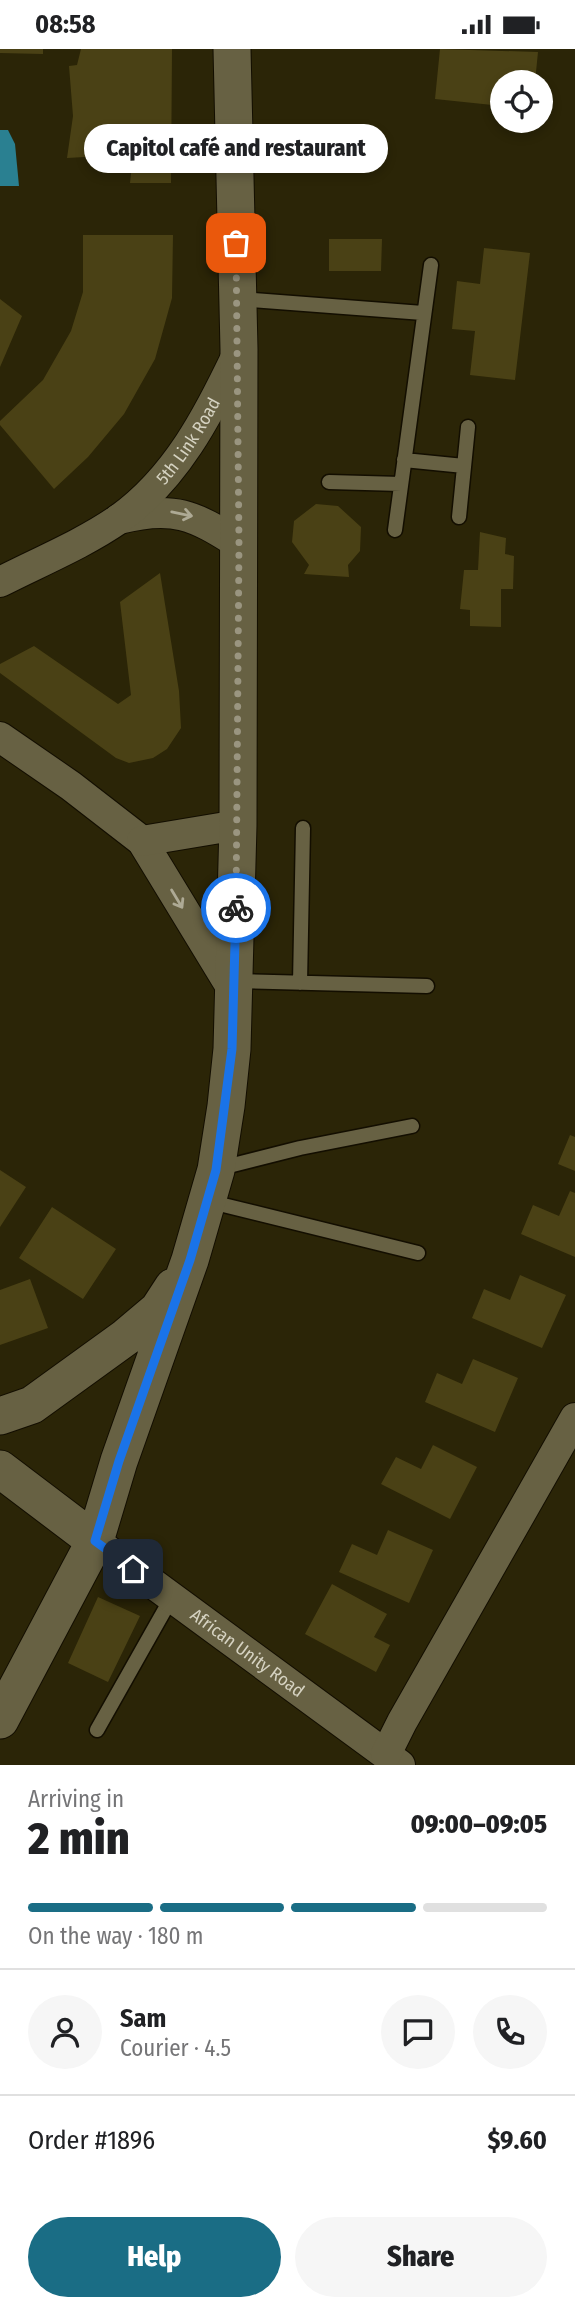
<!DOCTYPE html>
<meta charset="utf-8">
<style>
:root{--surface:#fff;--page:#f6f6f6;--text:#202124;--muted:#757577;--line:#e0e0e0;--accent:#1a6d85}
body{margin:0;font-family:"Fira Sans Condensed",sans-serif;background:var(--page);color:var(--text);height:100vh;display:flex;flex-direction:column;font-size:26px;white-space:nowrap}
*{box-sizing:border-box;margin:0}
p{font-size:23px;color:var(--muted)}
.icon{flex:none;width:38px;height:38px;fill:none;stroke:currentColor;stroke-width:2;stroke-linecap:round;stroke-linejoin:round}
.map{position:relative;height:1716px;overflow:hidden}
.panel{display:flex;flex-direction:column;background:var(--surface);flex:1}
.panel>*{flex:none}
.tools{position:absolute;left:490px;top:21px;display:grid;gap:14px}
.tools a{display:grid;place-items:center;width:63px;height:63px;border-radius:50%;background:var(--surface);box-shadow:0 4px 10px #0003;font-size:35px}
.pin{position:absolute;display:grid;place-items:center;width:60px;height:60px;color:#fff;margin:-30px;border-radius:14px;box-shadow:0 4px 10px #0006}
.courier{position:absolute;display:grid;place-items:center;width:70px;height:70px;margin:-35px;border:5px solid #1a73e8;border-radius:50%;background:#fff;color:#222;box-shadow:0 2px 9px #0007}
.bubble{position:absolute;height:49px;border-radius:24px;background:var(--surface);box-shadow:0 4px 10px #0003;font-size:23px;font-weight:800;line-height:49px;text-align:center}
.headline em{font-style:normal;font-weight:800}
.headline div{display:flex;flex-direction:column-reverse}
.headline{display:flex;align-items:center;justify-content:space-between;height:119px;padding:0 28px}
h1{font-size:46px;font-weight:800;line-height:52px}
.bar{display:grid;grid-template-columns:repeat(4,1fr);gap:10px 7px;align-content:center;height:84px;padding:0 28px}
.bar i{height:9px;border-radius:5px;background:var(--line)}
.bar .on{background:var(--accent)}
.bar p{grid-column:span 4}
.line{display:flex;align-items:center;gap:18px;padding:0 28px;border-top:2px solid var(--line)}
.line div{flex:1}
.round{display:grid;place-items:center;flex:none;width:74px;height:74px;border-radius:37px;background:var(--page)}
.action{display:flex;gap:14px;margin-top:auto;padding:14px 28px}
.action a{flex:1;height:80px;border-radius:42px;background:var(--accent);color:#fff;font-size:28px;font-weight:800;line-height:80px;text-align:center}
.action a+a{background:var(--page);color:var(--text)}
.status{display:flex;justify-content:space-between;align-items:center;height:49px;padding:0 35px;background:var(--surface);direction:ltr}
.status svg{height:19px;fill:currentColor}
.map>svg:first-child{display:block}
.water{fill:#2a8091}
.building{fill:#4a4115}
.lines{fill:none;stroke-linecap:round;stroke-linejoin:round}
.service-casing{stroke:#130e00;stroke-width:17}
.minor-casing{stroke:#130e00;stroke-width:32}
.tertiary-casing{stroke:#130e00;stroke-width:39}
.service{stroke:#676143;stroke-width:14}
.minor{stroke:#676143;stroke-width:30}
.tertiary{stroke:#676143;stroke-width:37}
.oneway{stroke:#aeaa95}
.done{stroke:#9a9580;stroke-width:7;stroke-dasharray:0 12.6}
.route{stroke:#1a73e8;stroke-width:9}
.labels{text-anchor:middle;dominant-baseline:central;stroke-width:5;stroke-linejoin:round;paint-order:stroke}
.street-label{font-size:18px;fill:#d5d2c1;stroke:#110e04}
</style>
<div class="status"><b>08:58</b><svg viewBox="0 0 49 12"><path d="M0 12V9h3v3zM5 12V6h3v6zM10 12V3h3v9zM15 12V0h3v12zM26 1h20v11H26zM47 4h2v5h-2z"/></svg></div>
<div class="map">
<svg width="575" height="1716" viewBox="0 0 575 1716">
<rect width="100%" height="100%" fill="#2b2507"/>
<!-- water -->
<path class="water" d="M0,81H8L15,95L19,137H0Z"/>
<!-- building -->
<path class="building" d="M0,0H43V5L0,4Z
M81,0H172L171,134H130L132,115H122L121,106L67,109L73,67L69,17L77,16Z
M440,0L538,3L535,33H502V57L435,50Z
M83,186H173L172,249L155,310L124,365L88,408L54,440L0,376V372L43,331L71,282L83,243Z
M329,190H382L381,222H329Z
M484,199L530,204L515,331L470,326L475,282L452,280L457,232L480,235Z
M0,250L22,267L0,318Z
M316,455L338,457L361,478L360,502L348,516L349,528L304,525L309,516L292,493L294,472Z
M480,483L506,489L505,505L514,507L513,540H501V578L470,577V561L460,560L464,521H478Z
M160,524L179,642L181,679L167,700L153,709L129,714L116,709L0,624V615L34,597L118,655L131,646L120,553Z
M570,1086L575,1088V1122L558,1115Z
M0,1121L26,1138L0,1178Z
M570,1142L575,1144V1208L521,1185L533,1156L559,1167Z
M52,1158L116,1200L83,1250L19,1209Z
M520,1226L566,1246L542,1299L472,1269L484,1240L510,1251Z
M30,1230L48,1279L0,1296V1241Z
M473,1310L518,1329L495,1383L425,1353L437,1324L462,1335Z
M433,1396L477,1418L450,1470L381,1435L396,1408L421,1420Z
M388,1481L433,1501L409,1554L339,1523L352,1495L377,1506Z
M332,1535L387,1565L374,1588L390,1596L376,1623L305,1585Z
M98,1548L140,1567L108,1633L68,1614Z"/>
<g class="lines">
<defs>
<path id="service" d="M239,250L423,264
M404,411L464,417
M329,433L401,435
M459,468L468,378
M395,481L431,216
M234,932L427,937
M300,934L303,779
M217,1120L300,1099L412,1077
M207,1152L418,1204
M97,1681L172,1548"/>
<g id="minor">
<path d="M119,470C173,456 194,466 239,495"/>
<path id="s1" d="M0,533C39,513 83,495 119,470C176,429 208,367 237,306"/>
<path d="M0,688L71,737L142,792L234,943"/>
<path d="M142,792L238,776"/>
<path id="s2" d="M95,1492L400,1716"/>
<path d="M386,1705L402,1673L575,1369"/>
</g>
<path id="tertiary" d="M0,1367L32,1356L126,1288L158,1261L173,1238
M0,1420L95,1492
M0,1671L95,1492L119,1412L190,1211L216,1121L226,1057L232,1000L238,776L239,300L232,0"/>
</defs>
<!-- service casing -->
<use href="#service" class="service-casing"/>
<!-- minor casing -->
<use href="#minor" class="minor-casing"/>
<!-- tertiary casing -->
<use href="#tertiary" class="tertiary-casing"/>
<!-- service -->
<use href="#service" class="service"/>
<!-- minor -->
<use href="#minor" class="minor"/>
<!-- tertiary -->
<use href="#tertiary" class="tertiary"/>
</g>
<!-- one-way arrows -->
<defs><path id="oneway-shaft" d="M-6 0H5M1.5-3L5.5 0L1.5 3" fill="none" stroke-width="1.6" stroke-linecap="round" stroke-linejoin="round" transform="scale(1.75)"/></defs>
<g class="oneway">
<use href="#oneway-shaft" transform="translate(182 465) rotate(12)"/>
<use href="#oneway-shaft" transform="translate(177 850) rotate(59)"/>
</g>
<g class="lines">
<!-- done -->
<path class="done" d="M236,859L239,495L236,194"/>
<!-- route -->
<path class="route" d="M133,1520L95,1492L119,1412L190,1211L216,1121L232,1000L236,859"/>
</g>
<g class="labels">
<!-- street labels -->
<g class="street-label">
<text stroke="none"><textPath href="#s1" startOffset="240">5th Link Road</textPath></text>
<text stroke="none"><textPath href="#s2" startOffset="189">African Unity Road</textPath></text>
</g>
</g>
</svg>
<div class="tools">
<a><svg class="icon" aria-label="locate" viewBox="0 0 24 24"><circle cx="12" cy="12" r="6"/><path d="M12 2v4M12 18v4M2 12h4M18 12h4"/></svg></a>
</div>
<div class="pin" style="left:236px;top:194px;background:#ea580c"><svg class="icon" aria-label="bag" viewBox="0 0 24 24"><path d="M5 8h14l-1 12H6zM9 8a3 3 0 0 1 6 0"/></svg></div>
<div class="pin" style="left:133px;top:1520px;background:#1f2937"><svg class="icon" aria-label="home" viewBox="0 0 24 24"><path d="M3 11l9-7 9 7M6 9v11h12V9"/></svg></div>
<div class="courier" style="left:236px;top:859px"><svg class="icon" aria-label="bike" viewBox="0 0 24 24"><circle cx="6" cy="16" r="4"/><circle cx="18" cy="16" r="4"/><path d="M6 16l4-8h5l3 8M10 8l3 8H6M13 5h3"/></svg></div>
<div class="bubble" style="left:84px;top:75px;width:304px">Capitol café and restaurant</div>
</div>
<section class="panel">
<div class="headline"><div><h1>2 min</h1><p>Arriving in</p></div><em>09:00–09:05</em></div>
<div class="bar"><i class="on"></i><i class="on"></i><i class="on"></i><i></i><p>On the way · 180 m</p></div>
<div class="line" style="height:126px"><a class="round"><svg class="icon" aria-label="person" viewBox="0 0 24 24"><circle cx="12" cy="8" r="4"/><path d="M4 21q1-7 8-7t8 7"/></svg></a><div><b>Sam</b><p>Courier · 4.5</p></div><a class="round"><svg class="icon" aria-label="chat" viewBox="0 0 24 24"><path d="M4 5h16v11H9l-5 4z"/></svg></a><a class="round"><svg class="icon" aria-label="phone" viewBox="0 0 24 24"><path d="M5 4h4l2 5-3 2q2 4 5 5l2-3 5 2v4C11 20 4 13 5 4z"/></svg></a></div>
<div class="line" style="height:91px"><div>Order #1896</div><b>$9.60</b></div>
<div class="action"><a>Help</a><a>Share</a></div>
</section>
